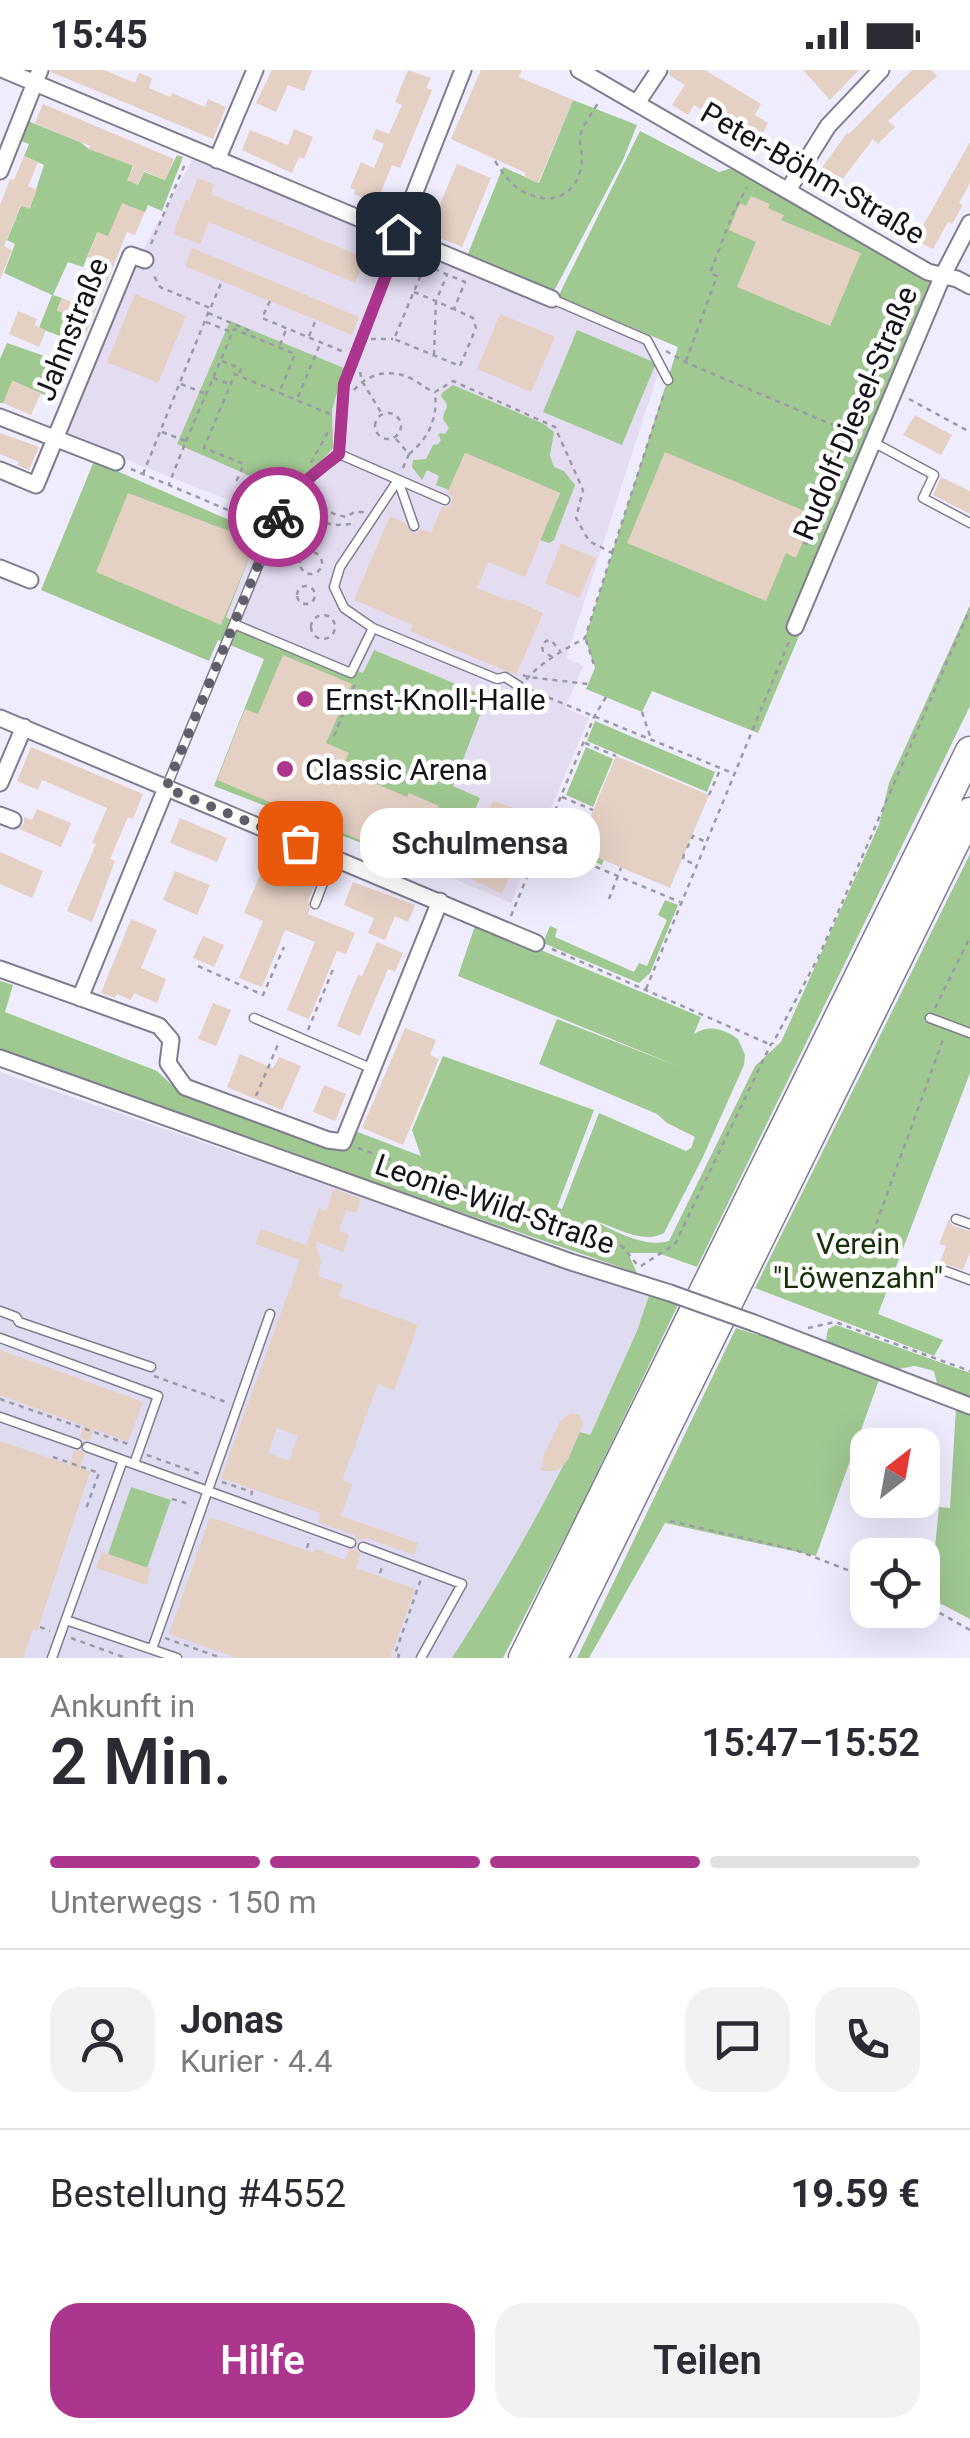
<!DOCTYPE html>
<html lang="de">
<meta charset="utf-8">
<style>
:root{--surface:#fff;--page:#f2f2f3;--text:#2b2b33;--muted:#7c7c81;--line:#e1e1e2;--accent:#ac368e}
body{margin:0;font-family:Roboto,sans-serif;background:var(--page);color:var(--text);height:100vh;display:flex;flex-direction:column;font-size:38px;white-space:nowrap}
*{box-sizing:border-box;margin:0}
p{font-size:32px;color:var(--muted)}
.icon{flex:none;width:55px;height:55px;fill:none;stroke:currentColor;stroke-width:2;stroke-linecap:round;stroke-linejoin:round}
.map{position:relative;height:1588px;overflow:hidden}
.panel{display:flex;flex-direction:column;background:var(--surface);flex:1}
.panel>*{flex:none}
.needle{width:65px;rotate:31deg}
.fabs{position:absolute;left:850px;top:1358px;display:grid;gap:20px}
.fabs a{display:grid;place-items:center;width:90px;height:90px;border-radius:20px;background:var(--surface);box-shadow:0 10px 40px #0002;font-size:50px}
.pin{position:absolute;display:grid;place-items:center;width:85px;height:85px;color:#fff;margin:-42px;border-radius:20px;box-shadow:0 5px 15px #0006}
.courier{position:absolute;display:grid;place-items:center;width:100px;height:100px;margin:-50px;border:8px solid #ac368e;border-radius:50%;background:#fff;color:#222;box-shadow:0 2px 12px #0007}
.bubble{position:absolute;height:70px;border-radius:30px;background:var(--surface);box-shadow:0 10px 40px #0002;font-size:32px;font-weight:600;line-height:70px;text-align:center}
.headline em{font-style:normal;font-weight:600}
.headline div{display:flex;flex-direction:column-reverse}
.headline{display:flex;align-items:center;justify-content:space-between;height:170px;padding:0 50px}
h1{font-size:65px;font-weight:600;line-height:75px}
.bar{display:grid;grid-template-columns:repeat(4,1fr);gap:15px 10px;align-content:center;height:120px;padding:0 50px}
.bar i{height:12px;border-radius:8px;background:var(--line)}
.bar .active{background:var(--accent)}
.bar p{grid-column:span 4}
.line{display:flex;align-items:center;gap:25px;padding:0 50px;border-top:2px solid var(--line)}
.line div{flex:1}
.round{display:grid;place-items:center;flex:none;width:105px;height:105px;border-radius:30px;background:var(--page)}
.button{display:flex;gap:20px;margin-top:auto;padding:20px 50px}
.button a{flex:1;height:115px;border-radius:30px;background:var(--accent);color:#fff;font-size:40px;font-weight:600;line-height:115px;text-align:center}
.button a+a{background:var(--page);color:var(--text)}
.status{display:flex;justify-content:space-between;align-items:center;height:70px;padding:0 50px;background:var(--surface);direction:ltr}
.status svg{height:28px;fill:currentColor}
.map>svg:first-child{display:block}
.built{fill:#dfdcf2}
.education{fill:#e4dcf1}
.green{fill:#a0c891}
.building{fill:#e5d0c4;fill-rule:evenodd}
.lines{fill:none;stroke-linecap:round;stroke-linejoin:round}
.service-casing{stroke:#7f7c8f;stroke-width:11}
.minor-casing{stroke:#7f7c8f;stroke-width:19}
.motorway-casing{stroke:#7f7c8f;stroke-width:31}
.path{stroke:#9c9aa7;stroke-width:2.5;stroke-dasharray:5 5;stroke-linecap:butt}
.service{stroke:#fff;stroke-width:8}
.minor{stroke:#fff;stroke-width:15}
.motorway{stroke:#fff;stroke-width:28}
.minor-bridge-casing{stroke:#7f7c8f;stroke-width:19;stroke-linecap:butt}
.minor-bridge{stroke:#fff;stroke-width:15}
.done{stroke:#605f69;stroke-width:10;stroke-dasharray:0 18}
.route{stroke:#ac368e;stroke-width:12}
.poi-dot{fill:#ac368e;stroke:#fff;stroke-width:4}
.labels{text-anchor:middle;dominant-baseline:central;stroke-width:9;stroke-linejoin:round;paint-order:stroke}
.street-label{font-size:30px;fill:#14131a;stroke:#fff}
.poi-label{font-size:30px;fill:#14131a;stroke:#fff;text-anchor:start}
.park-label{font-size:30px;fill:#163108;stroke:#fff}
</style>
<div class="status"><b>15:45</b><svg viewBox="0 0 49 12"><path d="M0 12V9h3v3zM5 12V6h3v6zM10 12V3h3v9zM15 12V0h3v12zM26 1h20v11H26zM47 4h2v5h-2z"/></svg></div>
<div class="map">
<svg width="970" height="1588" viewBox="0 0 970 1588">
<rect width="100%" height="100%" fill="#eeecfd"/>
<!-- built -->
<path class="built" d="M0,1002L251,1089L255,1083L649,1225L637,1261L589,1366L481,1588H0Z"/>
<!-- education -->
<path class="education" d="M195,85L642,271L660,297L566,588L583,596L565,638L589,648L511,833L447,806L480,728L452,717L487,627L375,581L364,604L226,546L267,445L66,366L133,198Z"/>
<!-- green -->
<path class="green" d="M573,30L637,55L623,90L553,223L467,186L503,97L539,113Z
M28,51L80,72L89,79L133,95L128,110L138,115L144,102L165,110L177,85L183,87L162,141L148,135L145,142L109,167L97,163L83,197L68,192L53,225L62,228L57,240L66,244L61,256L72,261L68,269L39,258L52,225L4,203L15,174L7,170L21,136L30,138L44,95L24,86L29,74L21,71Z
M640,61L719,102L735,97L936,209L833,486L758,663L652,621L642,642L586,619L595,598L585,568L678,277L558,227Z
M230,251L344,298L332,340L333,378L316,397L286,419L264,412L177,374Z
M577,260L656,293L622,375L543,342Z
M7,273L59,291L45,325L13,311L3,333H0V289Z
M453,315L542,353L554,362L550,385L554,397L564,401L575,415L554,470L549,473L540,470L560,423L465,383L449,420L436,415L439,406L427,400L422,410L412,397L413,390L426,389L433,375L438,374L441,370L438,365L440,363L445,364L449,358L443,349C445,335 452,340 441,326L443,322Z
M94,391L259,463L226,547L363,603L374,580L487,627L453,716L480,728L447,806L214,716L264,589L218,570L209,591L41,520Z
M970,535V636L697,1197L658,1183H628L637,1203L155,1037L0,980V911L13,915L5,942L157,1001L173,1016L347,1080L355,1061L421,1086L412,1060L443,986L594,1040L557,1137L562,1139L599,1043L686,1081L691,1078L695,1067L667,1053L657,1044L539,994L557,949L680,997L458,906L476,853L701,947L694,964C709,954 724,959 738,969L745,985L744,995L702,1089L664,1163C643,1175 616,1157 595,1151C616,1162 645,1178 669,1171L755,996L781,972L879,755L889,713Z
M595,651L715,702L707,722L587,671Z
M586,677L613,689L593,737L566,725Z
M560,740L583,750L577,774L604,789L602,795L547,772Z
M970,784V1003L878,1244L943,1270L934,1286L755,1218Z
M665,830L678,835L650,903L639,913L543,873L550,856L557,859L555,867L634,902L639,893L647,896L667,850L658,845Z
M649,1225L678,1235L578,1442L503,1588H452C499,1515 542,1440 580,1362L590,1365L637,1261Z
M836,1255L970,1303V1328L940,1317L937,1314L934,1301L915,1296L893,1300L825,1275L828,1259Z
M736,1258L758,1265L760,1263L880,1307L816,1486L665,1453L589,1588H577Z
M956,1338L970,1343V1549L930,1528L939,1437L950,1438Z
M131,1417L171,1430L147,1498L108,1484Z"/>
<!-- building -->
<path class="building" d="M51,0H104L135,13L139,3L152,8L149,18L170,27L172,23L205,37L208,29L226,37L213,69L51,2Z
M272,0H312L304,21L288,15L276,42L256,33Z
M408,0L431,8L426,18L432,20L400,98L392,95L378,129L366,124L364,128L354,124L355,120L350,118L361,92L374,98L384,74L372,69L376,59L389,64L402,35L395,32Z
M481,0H522L519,7L573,30L538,113L524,107L526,103L451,69Z
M670,0H705L761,34L755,45L768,53L757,73L694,35L688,45L672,35L685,15L669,5Z
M803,0H859L830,30Z
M912,0H931L937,6L888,51L895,57L878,74L873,69L835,119L816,106L847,63L849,64Z
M43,34L174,89L165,110L144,101L138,115L127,110L134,96L89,79L90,76L35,53Z
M294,59L313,67L304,89L299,87L292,103L242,80L250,60L288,75Z
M970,72V113L959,133L963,135L952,154L948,152L933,179L915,170Z
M24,86L38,92L28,116L37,120L29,139L21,135L4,176L12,180L0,209V135L10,109L14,110Z
M457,94L491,108L462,177L428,163Z
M198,108L214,115L211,124L365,188L355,213L209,152L200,174L173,164L186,129L189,131Z
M751,126L770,134L768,138L784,145L781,150L861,183L830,256L737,217L756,172L729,160L740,133L746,136Z
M122,133L145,142L135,165L127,162L85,266L61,256L66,244L57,241L62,228L74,233L93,189L87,187L98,162L108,166Z
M192,178L359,247L352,265L185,196Z
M135,224L186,246L158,313L107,292Z
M18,241L37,249L34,255L46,260L39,277L9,264Z
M500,244L555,267L531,322L477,299Z
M12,311L41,323L31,345L3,333Z
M915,345L952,365L941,385L903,365Z
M0,363L39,377L29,400L17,395L19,392L0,384Z
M665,382L814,445L796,488L786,483L766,531L627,473Z
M465,383L560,423L525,507L488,492L477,518L510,531L512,529L543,543L516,605L410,561L413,555L354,530L390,446L405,453L412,463H417L421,459L431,463L442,437L449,436L452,432V426L447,423Z
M941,407L970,421V444L933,425Z
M128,423L256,471L221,555L96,502Z
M561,474L596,488L579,528L545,513Z
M283,585L352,614L326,673L349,683L343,696L374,709L372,712L407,727L409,723L439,736L430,756H427L412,791L333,759L332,761L312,752L313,750L217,710L245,639L258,644Z
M31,677L143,724L133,749L128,747L110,789L115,791L92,852L67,841L96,774L92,773L107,738L42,710L38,720L17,711Z
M616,686L709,725L670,818L577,779Z
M493,731L538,746L528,770L525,769L502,824L463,805Z
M37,739L71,753L61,777L19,759L24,753V747L32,750Z
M180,748L227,768L217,792L170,773Z
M272,777L307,791L305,798L319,804L308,831L310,839L308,844L355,863L346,884L337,881L309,949L287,940L315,872L285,860L262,917L239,908L263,851L244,843Z
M0,782L43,801L32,828L0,814Z
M175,801L210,815L197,845L163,830Z
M353,812L415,835L408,852L395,846L385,870L368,863L374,848L344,835Z
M131,849L157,860L141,898L166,909L157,933L134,923L131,930L117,924L115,928L101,923Z
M203,866L224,875L214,897L193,888Z
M377,872L403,883L395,902L388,899L360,966L337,956L358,905L362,906Z
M213,933L231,940L216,976L198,969Z
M405,958L436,970L430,985L439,989L403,1075L362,1058Z
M240,984L273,998L279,987L301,996L282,1040L227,1017Z
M324,1015L346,1024L335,1051L313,1042Z
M334,1119L361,1129L356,1143L346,1140L339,1161L349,1164L343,1182L315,1171L321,1191L318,1206L343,1215L338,1226L418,1255L394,1321L378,1314L342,1410L352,1414L341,1446L418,1473L414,1485L366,1468L358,1471L354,1465L318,1452L320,1443L221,1408L300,1190L255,1174L261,1159L306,1175L319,1138L326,1141ZM277,1358L298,1366L289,1391L268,1383Z
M949,1149L953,1156L970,1161V1182L963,1200L940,1192L946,1176L939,1174Z
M0,1280L143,1332L128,1372L94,1359L90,1370H84L80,1367L84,1356L0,1325Z
M570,1343L579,1345L583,1354L568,1390L557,1401H541L544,1384L560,1351Z
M0,1371L70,1395L74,1381L80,1380L85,1384L80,1398L90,1402L37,1561L33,1559L23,1588H0Z
M210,1447L314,1483L316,1479L345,1490L349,1480L356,1479L360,1484L356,1498L415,1519L390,1588H237L169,1564Z
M102,1482L151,1499L146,1515L96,1498Z"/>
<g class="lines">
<defs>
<path id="service" d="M552,229L647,270L668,310
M873,372L934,405L923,428L970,453
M339,384L445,430
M398,410L414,456
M234,554L351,603L373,558L497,609L505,607L519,616
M373,558L344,538L334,517L340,497L398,410
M166,718L282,438L305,412L339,384L344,314L398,174V165
M315,834L333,787
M254,948L373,999
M930,948L970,963
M956,1149L970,1154
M940,1199L970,1210
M0,1241L16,1247L19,1252L151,1297
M0,1268L158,1326L134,1394
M0,1347L77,1374
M87,1377L351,1473
M363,1477L462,1514L421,1588
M66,1550L177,1588
M152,1579L270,1244
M52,1588L123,1390"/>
<path id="minor" d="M4,0L552,229
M579,0L928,202L957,209L970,216
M637,33L659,0
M217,90L255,0
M0,101L40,0
M788,120L828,56L881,0
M398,165L463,0
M0,347L116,392
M0,400L36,415L131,185L145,190
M0,498L30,510
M795,557L943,205L970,153
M0,648L536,873
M0,713L24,657
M0,745L13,750
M0,899L159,956L171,970L168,993L185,1017L328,1070L343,1072L440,831
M80,928L166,718
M0,988L571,1192L670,1223
M754,1253L970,1336"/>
<path id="motorway" d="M523,1588L970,681
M553,1588L970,742"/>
</defs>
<!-- service casing -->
<use href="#service" class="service-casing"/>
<!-- minor casing -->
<use href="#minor" class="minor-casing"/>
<!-- motorway casing -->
<use href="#motorway" class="motorway-casing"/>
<!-- path -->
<path class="path" d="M495,91C507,110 519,125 543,128C567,131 581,112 582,89C582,82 579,73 580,66C583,54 594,41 599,31
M151,174L185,94
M404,187L421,201
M425,195L465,212L454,239L473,248L476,258L460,296L394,269Z
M414,222L436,231L447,205
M270,231L262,248L344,282
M211,237L222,211
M208,243L248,260L246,262
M206,252L231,262
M309,266L316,250
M371,269H393
M280,275L286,260
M666,281L685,292L859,366
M434,285L436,231L453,239
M222,291L241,299L239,305
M686,291L717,206L710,203L733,143L747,117
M360,302L362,311L382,344
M213,308L229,314
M181,314L206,324
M354,320C369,302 393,298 414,310C421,314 426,319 435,322L453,311L555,357L583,420L576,448L589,471L612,483L585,568C564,580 542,591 526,610
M298,327L320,274
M909,329L970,362
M375 356a13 13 0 1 1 26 0a13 13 0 1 1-26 0Z
M162,362L186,371L169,414
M396,369L409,384L402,400
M186,371L234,259L295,284L280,321
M409,384C429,368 438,348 435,322
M311,393L329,360
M131,399L261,454
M143,404L210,238L160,217L153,204
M314,419L321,425C324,442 331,444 347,447L354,442H364
M270,436L250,427L254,417L237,410L244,394L204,378L235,304L332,345
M284,464L291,454L302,447L334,455L353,454
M803,472L812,476
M280,477L301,485
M300 493a11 11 0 1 1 22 0a11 11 0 1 1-22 0Z
M612,483L665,321
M297 525a9 9 0 1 1 18 0a9 9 0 1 1-18 0Z
M311 557a12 12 0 1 1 24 0a12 12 0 1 1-24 0Z
M586,570L595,598
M552,587L543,581L542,576L546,571L551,570L560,581
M523,605L528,607L588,614
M492,619L495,631L502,635L511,634L516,629
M530,620L735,704
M606,627L594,647L541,774L680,832
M642,642L651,669
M334,666L355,614
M585,673L616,686
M709,725L720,700
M562,727L593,740
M687,778L693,766L706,772
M684,784L683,789L696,795
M609,829L621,798
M511,846L540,775
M552,879L769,974
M198,896L263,925L284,877
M646,919L790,569
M935,938L970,867
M308,960L334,897
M256,1026L279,972
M358,1078L615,1171L624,1178L638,1196
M866,1182L944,967
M641,1196L675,1174L771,974L773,973L819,886L970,539
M808,1258L835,1252L970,1301
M154,1306L226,1332
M0,1329L128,1374
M147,1385L200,1404
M53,1387L99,1403L86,1439
M222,1412L252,1422L251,1427
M172,1429L189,1434
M670,1451L796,1480L868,1508
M307,1478L310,1468
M380,1503L383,1494
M922,1533L970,1560
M40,1557L50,1561
M71,1568L126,1588
M165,1568L219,1587
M398,1588L399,1585L395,1584L421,1509"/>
<!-- service -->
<use href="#service" class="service"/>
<!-- minor -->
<use href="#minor" class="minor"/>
<!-- motorway -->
<use href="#motorway" class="motorway"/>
<defs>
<path id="minor-bridge" d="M670,1223L754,1253"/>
</defs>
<!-- minor-bridge casing -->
<use href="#minor-bridge" class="minor-bridge-casing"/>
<!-- minor-bridge -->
<use href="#minor-bridge" class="minor-bridge"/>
</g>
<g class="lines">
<!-- done -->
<path class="done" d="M278,447L166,718L300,773"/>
<!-- route -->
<path class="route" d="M278,447C290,420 317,402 339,384L344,314L398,174V164"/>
</g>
<!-- markers -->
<g class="poi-dot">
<circle cx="305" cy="629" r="10"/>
<circle cx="285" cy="699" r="10"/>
</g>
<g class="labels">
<!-- street labels -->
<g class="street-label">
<text transform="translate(813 103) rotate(30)">Peter-Böhm-Straße</text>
<text transform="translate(71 259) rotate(-68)">Jahnstraße</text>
<text transform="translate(855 343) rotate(-67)">Rudolf-Diesel-Straße</text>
<text transform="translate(495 1134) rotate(19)">Leonie-Wild-Straße</text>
</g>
<!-- poi labels -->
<g class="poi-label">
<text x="325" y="629">Ernst-Knoll-Halle</text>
<text x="305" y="699">Classic Arena</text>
</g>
<!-- park labels -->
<g class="park-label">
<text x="858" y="1173">Verein<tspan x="858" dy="34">"Löwenzahn"</tspan></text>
</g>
</g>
</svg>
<div class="fabs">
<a><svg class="needle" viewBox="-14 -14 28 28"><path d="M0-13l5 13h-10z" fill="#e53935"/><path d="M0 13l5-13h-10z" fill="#7c7c81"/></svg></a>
<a><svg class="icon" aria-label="locate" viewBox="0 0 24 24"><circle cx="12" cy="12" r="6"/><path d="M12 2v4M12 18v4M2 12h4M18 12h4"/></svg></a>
</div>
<div class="pin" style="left:300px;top:773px;background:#ea580c"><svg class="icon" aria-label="bag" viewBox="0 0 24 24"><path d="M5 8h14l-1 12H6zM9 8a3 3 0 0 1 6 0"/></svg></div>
<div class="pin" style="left:398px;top:164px;background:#1f2937"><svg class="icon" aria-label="home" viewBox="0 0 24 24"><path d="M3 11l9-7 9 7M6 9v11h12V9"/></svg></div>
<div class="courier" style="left:278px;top:447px"><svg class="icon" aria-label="bike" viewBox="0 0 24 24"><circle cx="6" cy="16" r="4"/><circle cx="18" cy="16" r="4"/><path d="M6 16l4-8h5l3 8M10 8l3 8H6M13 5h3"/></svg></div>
<div class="bubble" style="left:360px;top:738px;width:240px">Schulmensa</div>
</div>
<section class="panel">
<div class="headline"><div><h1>2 Min.</h1><p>Ankunft in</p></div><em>15:47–15:52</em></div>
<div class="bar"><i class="active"></i><i class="active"></i><i class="active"></i><i></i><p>Unterwegs · 150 m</p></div>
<div class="line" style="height:180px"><a class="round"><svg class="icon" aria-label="person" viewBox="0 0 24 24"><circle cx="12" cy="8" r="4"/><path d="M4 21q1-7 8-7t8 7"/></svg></a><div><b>Jonas</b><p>Kurier · 4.4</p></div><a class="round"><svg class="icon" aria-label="chat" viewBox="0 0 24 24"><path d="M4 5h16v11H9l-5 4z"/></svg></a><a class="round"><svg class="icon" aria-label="phone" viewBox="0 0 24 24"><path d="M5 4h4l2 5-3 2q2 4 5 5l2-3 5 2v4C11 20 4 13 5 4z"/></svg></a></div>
<div class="line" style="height:130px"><div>Bestellung #4552</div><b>19.59 €</b></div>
<div class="button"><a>Hilfe</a><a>Teilen</a></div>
</section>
